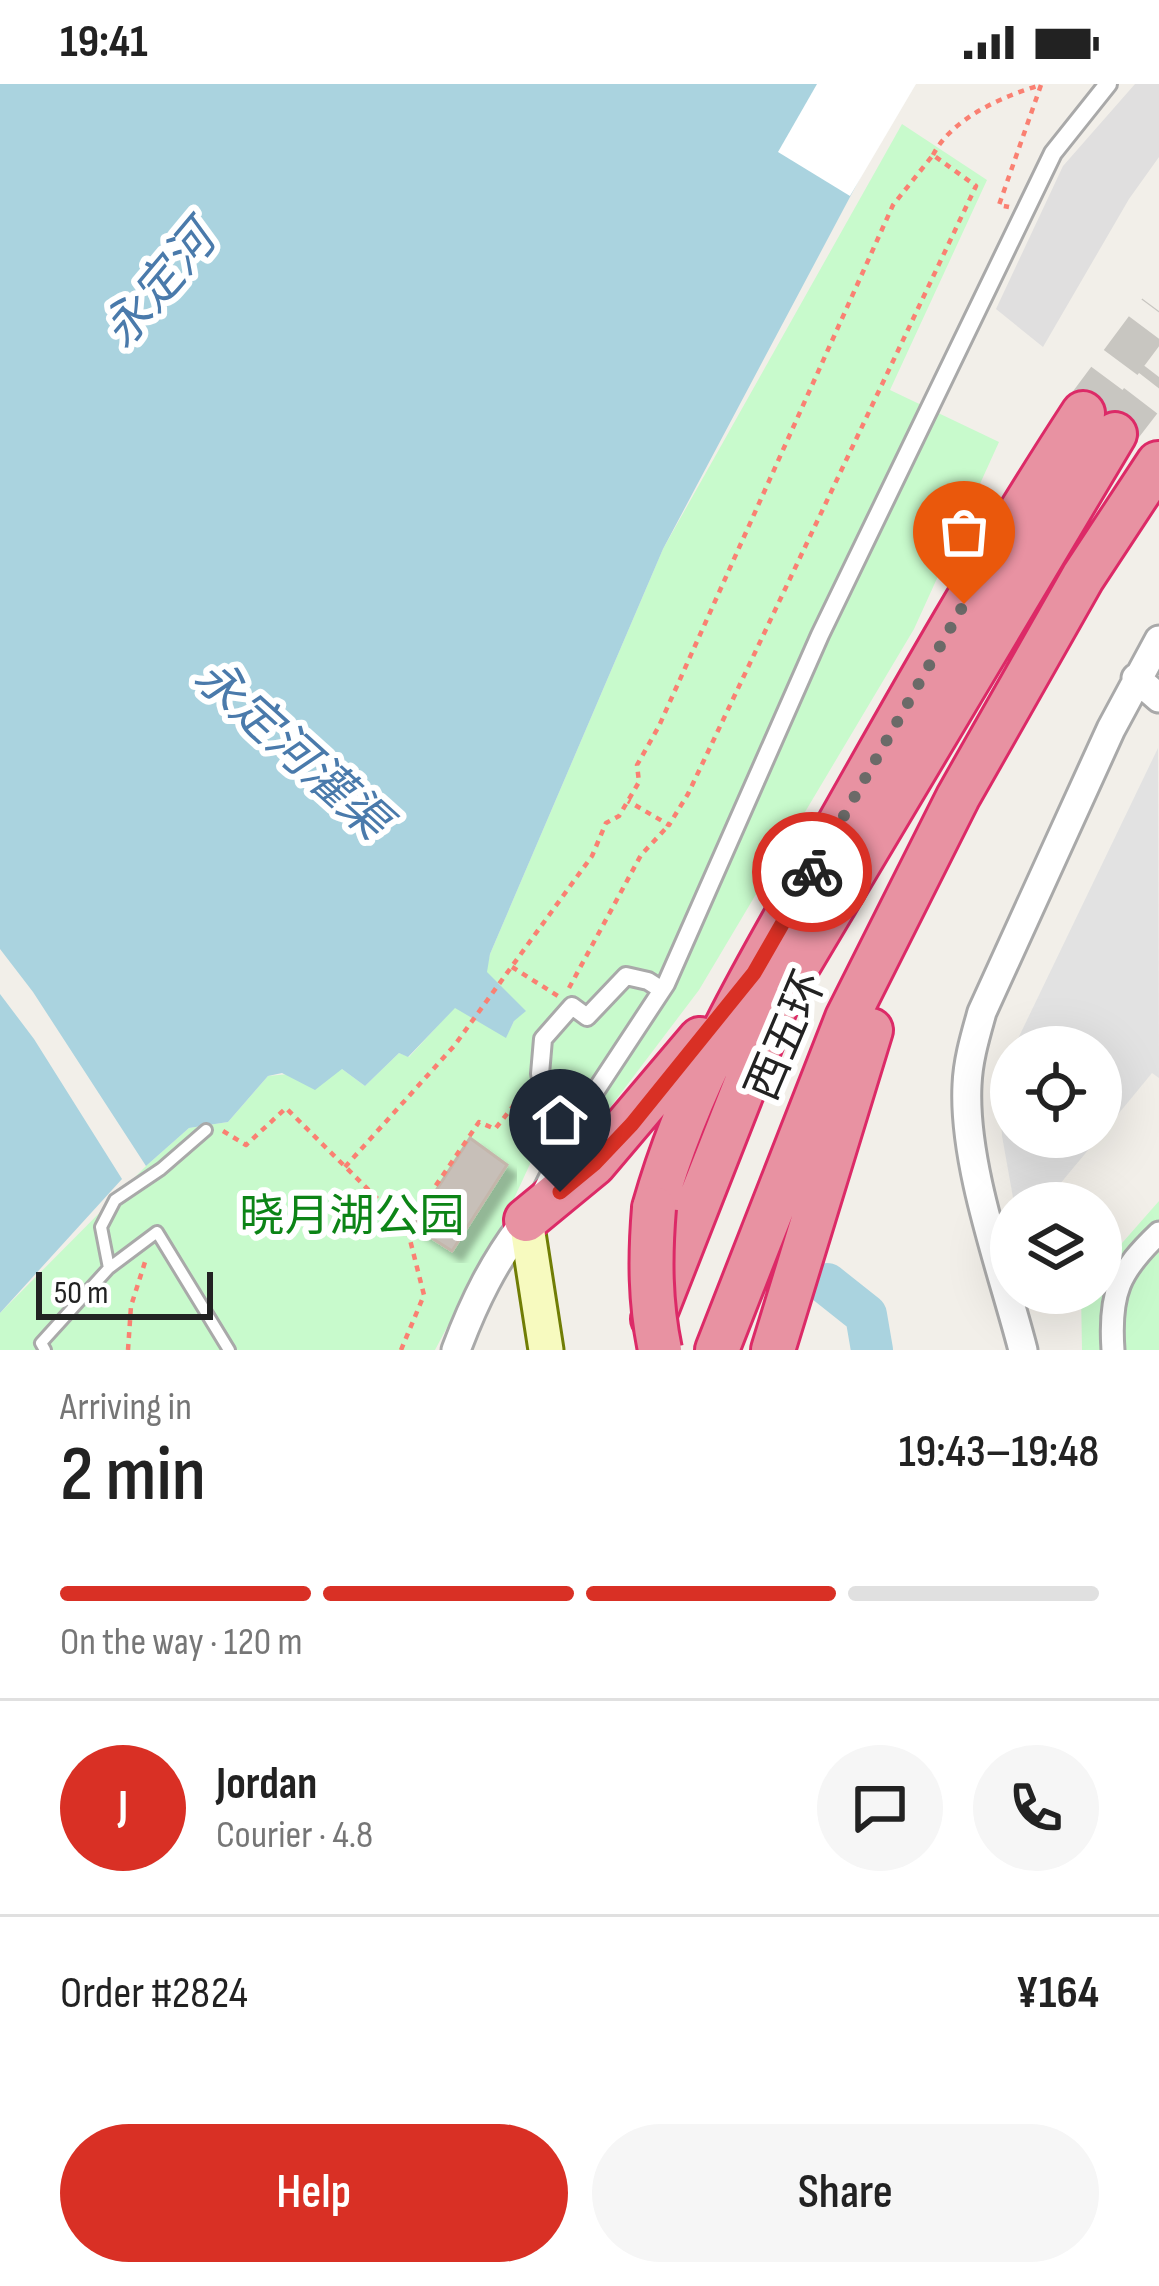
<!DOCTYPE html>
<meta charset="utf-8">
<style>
:root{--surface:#fff;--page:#f6f6f6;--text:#222;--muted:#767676;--line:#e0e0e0;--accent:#d93025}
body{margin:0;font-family:"Sofia Sans Condensed","Noto Sans SC",sans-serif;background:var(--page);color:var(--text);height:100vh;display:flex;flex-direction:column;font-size:45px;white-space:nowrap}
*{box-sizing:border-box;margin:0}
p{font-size:39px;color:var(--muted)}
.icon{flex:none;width:66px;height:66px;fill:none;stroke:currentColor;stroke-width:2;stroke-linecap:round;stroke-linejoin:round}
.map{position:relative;height:1266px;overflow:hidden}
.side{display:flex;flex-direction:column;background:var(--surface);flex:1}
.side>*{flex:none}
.buttons{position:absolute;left:990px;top:942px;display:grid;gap:24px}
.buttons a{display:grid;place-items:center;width:132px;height:132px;border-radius:50%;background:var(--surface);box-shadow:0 12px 48px #0002;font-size:60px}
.scale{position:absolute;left:36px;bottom:30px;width:177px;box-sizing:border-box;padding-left:12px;border:6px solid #222;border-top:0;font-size:33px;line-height:42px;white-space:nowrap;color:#222;-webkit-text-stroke:9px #fff;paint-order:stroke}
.pin{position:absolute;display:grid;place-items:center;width:102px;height:102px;color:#fff;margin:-123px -51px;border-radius:50% 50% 50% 0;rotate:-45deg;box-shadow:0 0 12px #0007}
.pin .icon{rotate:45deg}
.courier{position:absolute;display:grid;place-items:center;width:120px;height:120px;margin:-60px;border:9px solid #d93025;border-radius:50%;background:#fff;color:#222;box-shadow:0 3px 15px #0007}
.head em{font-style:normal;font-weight:600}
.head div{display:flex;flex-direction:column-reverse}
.head{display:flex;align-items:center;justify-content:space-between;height:204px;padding:0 60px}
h1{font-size:78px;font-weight:600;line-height:90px}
.bar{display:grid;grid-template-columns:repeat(4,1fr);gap:18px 12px;align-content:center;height:144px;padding:0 60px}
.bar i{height:15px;border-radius:9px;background:var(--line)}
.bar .active{background:var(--accent)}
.bar p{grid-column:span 4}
.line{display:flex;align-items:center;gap:30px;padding:0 60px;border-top:3px solid var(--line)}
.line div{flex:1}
.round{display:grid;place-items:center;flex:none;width:126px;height:126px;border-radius:63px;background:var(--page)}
.action{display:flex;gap:24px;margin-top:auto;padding:24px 60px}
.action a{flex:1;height:138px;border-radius:72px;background:var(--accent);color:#fff;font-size:48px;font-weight:600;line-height:138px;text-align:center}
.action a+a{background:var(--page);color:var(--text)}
.status{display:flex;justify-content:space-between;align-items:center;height:84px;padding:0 60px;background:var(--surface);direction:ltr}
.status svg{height:33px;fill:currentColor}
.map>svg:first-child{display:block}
.residential{fill:#e0dfdf}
.park{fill:#c8facc}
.parking{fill:#e2e2e2}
.water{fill:#aad3df}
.pier{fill:#fff}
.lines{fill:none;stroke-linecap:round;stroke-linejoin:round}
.river{stroke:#aad3df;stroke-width:42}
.building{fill:#c7bfb8;stroke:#c4b6ab;stroke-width:3;filter:url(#shadow)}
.motorway-tunnel{stroke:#c8c6c1;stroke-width:42;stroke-dasharray:42 21;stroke-linecap:butt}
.service-casing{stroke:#a9a9a9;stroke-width:16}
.pedestrian-casing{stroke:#a9a9a9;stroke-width:22}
.minor-casing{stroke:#a9a9a9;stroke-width:27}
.tertiary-casing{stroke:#a9a9a9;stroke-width:33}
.secondary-casing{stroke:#707d05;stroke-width:39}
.motorway-casing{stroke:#dc2a67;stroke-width:48}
.path{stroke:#fa8072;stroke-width:4.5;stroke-dasharray:6 6;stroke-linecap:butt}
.service{stroke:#fff;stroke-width:10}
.pedestrian{stroke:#fff;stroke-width:16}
.minor{stroke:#fff;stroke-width:21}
.tertiary{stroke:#fff;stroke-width:27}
.secondary{stroke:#f7fabf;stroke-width:33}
.motorway{stroke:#e892a2;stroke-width:42}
.motorway-bridge-casing{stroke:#dc2a67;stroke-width:48;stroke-linecap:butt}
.motorway-bridge{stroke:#e892a2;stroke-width:42}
.done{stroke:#6b6a68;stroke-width:12;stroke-dasharray:0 21.6}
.route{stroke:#d93025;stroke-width:15}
.labels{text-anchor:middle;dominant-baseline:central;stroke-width:12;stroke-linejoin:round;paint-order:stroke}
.street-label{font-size:45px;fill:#222;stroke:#fff}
.park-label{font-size:45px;fill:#0c8416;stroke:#fff}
.water-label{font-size:48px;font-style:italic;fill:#4a7aab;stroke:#fff}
</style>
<div class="status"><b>19:41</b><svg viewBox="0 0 49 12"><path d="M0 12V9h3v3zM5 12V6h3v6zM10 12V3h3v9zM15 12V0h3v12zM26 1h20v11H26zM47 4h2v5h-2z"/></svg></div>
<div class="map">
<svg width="1159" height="1266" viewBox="0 0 1159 1266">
<defs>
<filter id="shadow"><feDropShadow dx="10" dy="10" stdDeviation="3" flood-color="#0004"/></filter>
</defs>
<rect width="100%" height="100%" fill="#f2efe9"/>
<!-- residential -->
<path class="residential" d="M1135,0H1159V73L1129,115L1043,263L996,225L1063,82Z"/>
<!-- park -->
<path class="park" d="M902,40L987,96L890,306L999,358L914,545L699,906L593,1046L555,1026L505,1134L435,1266H0V1229L146,1082L189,1044L228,1038L268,992L342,985L365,1002L399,969L409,973L455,923L506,953L514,937L486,888L490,870L663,465Z
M1159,1117V1266H1082L1081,1209H1101V1183Z"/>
<!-- parking -->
<path class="parking" d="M1158,664L1159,994L1152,989L1101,1051V963H1014Z
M1011,970V1053H1099L1044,1119H1014L1002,1052L998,997Z"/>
<!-- water -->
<path class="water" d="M0,0H910L663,465L490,870L487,888L526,927L514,937L506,954L455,924L408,973L399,969L365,1002L342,985L315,1006L282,989L268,992L228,1038L189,1044L146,1082L33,908L0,865Z
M0,910L34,955L122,1095L0,1229Z"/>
<!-- pier -->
<path class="pier" d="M817,0H916L850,112L778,68Z"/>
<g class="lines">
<!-- river -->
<path class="river" d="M827,1200L866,1231L872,1266"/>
</g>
<!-- building -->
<path class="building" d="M470,1054L507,1081L452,1167L413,1142Z"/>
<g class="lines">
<!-- motorway-tunnel -->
<path class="motorway-tunnel" d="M1083,329L1159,227
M1115,350L1159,293"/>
<defs>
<path id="service" d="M109,1184L157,1148L229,1266
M45,1266L41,1259L109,1184L101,1143L115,1116L161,1085L206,1046"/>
<path id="pedestrian" d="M540,990L543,955L572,922L587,933L626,892L648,897L662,906
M541,1107L577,1035L666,900L820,551L1053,69L1108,0"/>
<path id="minor" d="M1113,1266C1109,1209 1119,1187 1159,1149"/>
<path id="tertiary" d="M1136,594L1159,614
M456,1266C474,1218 494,1177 526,1136
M1023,1266C1003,1188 963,1081 967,1001C968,976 975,953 982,928L1111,645L1159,556"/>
<path id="secondary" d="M526,1136L546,1266"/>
<path id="motorway" d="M654,1124C692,989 762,874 831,754C912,610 993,467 1083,329
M526,1136L594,1080L700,955
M653,1235L780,912L1115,350
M717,1266L847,934L958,713L1083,493L1158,379
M773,1266L871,946"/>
</defs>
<!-- service casing -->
<use href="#service" class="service-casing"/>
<!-- pedestrian casing -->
<use href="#pedestrian" class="pedestrian-casing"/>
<!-- minor casing -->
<use href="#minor" class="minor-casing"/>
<!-- tertiary casing -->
<use href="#tertiary" class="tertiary-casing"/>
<!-- secondary casing -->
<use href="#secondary" class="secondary-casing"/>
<!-- motorway casing -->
<use href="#motorway" class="motorway-casing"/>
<!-- path -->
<path class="path" d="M933,71C952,34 1003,12 1041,1L999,121L1009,123
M512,883L558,912
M569,904L641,771L669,741
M223,1047L246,1061L286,1024L407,1144
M345,1083L454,962L592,772L606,739L619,732L639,698L637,681L659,642L893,121L933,71L976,102L688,710L669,741L628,717
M128,1266L131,1222L145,1178
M401,1266L424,1211L407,1144L479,1038L495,1045L526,1006"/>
<!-- service -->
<use href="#service" class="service"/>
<!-- pedestrian -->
<use href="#pedestrian" class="pedestrian"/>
<!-- minor -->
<use href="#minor" class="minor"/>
<!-- tertiary -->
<use href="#tertiary" class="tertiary"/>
<!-- secondary -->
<use href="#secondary" class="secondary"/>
<!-- motorway -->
<use href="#motorway" class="motorway"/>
<defs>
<path id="motorway-bridge" d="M654,1124C650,1173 650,1218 660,1266"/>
</defs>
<!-- motorway-bridge casing -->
<use href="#motorway-bridge" class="motorway-bridge-casing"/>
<!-- motorway-bridge -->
<use href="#motorway-bridge" class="motorway-bridge"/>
</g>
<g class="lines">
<!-- done -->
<path class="done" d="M812,788L964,520"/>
<!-- route -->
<path class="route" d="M560,1108L594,1080L632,1040L754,889L812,788"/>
</g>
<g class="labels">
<!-- street labels -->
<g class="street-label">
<text transform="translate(787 952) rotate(-67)">西五环</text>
</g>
<!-- park labels -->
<g class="park-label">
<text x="352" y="1133">晓月湖公园</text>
</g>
<!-- water labels -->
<g class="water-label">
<text transform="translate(160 202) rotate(-50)">永定河</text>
<text transform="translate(291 666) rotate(42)">永定河灌渠</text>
</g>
</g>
</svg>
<div class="buttons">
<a><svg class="icon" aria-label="locate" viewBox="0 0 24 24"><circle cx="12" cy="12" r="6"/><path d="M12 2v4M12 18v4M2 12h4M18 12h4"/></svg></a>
<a><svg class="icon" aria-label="layers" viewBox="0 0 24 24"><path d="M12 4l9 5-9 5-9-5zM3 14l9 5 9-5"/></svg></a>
</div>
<div class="scale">50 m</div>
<div class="pin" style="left:964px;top:520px;background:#ea580c"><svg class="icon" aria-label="bag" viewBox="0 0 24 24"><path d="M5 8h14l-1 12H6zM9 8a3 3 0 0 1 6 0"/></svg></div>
<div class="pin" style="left:560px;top:1108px;background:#1f2937"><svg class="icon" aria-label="home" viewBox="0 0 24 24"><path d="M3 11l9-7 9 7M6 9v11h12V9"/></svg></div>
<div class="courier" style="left:812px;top:788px"><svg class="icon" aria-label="bike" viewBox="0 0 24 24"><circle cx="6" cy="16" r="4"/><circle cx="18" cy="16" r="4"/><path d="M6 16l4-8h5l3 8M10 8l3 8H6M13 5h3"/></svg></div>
</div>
<section class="side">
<div class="head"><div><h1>2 min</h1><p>Arriving in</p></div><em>19:43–19:48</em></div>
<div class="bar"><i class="active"></i><i class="active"></i><i class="active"></i><i></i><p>On the way · 120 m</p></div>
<div class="line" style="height:216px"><b class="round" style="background:var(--accent);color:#fff">J</b><div><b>Jordan</b><p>Courier · 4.8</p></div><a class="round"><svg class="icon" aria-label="chat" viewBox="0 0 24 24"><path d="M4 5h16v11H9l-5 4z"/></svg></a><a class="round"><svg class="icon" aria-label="phone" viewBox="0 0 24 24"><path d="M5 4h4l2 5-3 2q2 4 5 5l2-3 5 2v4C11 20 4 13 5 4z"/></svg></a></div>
<div class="line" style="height:156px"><div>Order #2824</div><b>¥164</b></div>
<div class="action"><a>Help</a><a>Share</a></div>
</section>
